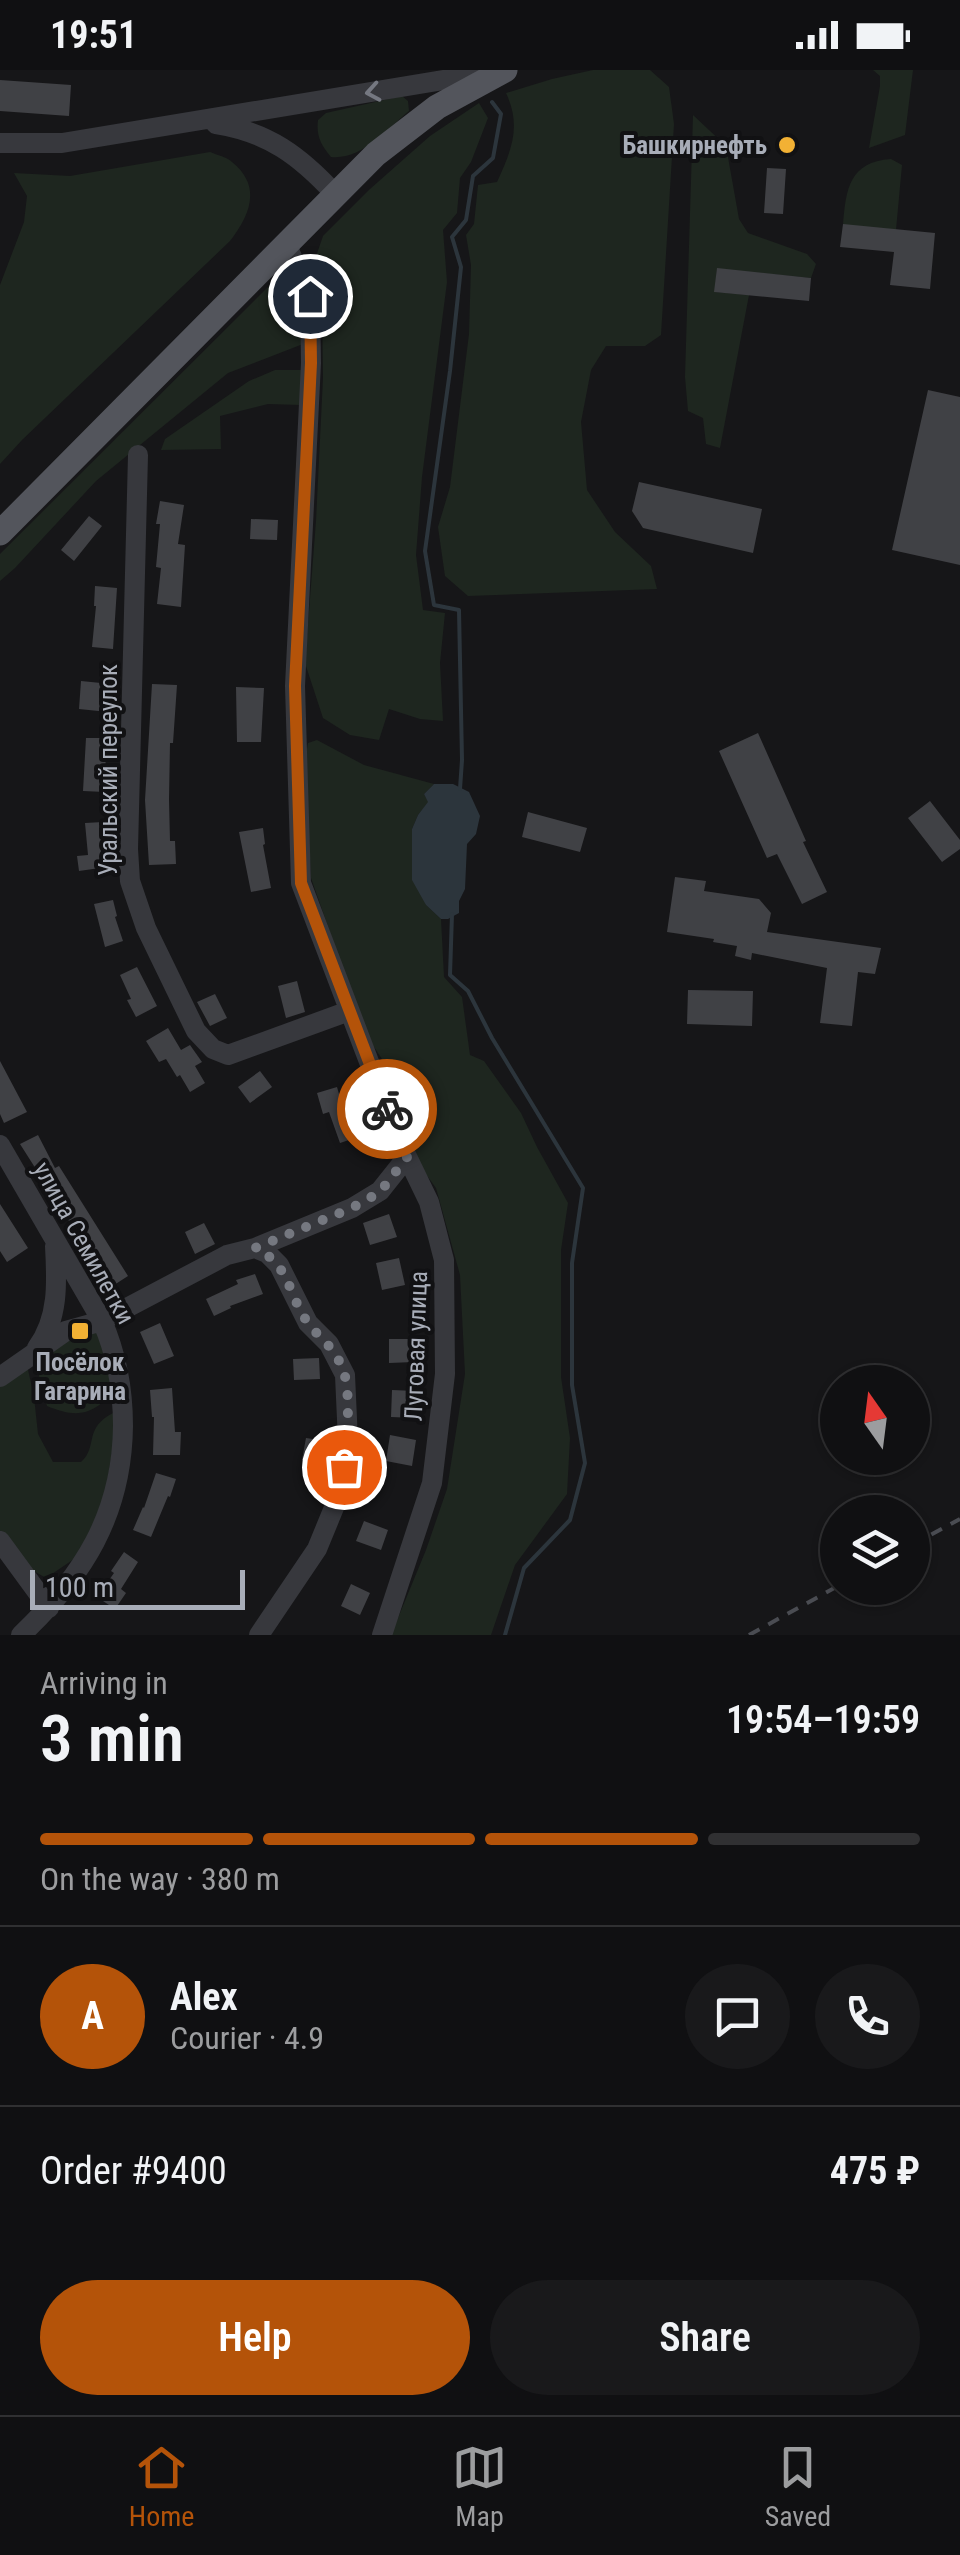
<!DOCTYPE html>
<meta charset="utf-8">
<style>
:root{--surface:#101012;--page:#19191b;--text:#f1f3f6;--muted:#9c9d9f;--line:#303032;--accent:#b45309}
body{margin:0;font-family:"Roboto Condensed",sans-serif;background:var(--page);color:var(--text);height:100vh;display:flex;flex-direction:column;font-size:38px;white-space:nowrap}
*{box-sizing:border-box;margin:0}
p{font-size:32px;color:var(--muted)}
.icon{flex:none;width:55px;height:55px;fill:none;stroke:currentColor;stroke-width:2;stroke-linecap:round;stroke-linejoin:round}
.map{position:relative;height:1565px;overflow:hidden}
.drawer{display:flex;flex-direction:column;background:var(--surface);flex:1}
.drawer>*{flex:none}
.needle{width:65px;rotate:346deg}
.fabs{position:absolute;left:820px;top:1295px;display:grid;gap:20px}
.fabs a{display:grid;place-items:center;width:110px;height:110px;border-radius:50%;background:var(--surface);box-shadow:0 2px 8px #0004,0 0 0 2px var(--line);font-size:50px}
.scale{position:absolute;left:30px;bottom:25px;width:215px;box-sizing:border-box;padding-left:10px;border:5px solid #a8adb8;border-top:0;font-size:28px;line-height:35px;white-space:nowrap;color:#a8adb8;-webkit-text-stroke:8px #111113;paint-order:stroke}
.pin{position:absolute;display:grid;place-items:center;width:85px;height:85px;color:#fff;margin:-42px;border:5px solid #fff;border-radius:50%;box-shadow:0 2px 10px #0007}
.courier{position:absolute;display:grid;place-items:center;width:100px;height:100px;margin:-50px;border:8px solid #b45309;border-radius:50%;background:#fff;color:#222;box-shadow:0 2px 12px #0007}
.headline em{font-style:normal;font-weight:600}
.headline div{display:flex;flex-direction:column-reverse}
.headline{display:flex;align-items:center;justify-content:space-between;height:170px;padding:0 40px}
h1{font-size:65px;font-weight:600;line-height:75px}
.bar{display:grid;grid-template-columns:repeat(4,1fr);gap:15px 10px;align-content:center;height:120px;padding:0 40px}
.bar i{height:12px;border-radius:8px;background:var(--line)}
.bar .current{background:var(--accent)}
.bar p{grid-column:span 4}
.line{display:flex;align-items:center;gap:25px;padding:0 40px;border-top:2px solid var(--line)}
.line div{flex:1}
.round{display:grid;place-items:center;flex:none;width:105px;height:105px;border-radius:52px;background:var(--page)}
.action{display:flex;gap:20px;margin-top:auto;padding:20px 40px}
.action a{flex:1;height:115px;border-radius:60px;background:var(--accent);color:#fff;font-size:40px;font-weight:600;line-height:115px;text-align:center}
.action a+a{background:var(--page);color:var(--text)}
.status{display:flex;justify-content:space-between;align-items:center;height:70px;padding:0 50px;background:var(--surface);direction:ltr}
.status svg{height:28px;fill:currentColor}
.dock{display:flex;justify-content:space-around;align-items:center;height:140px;border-top:2px solid var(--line);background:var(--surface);font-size:28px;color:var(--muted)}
.dock a{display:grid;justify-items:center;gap:5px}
.dock .current{color:var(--accent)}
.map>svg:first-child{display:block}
.green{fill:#1e261f}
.water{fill:#2c353c}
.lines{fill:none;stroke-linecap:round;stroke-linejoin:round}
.stream{stroke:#2c353c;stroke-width:4}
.building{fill:#404145}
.minor{stroke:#37383d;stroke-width:20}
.major{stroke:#53555c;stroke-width:25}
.rail{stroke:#4a4c52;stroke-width:4;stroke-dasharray:12 10;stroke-linecap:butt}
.oneway{stroke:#757881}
.done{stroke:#757880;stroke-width:10;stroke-dasharray:0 18}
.route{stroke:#b45309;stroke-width:12}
.poi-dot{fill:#f2b134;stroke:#111113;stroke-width:4}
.labels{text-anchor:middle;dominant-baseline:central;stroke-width:8;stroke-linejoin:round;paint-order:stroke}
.poi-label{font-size:25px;font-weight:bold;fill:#a8adb8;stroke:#111113;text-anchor:end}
.street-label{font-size:25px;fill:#a8adb8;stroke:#111113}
</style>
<div class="status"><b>19:51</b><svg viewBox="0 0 49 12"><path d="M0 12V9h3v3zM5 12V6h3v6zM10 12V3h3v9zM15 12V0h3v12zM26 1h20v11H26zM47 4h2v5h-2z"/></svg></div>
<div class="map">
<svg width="960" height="1565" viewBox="0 0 960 1565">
<rect width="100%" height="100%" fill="#161618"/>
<!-- green -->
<path class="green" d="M593,0H650L669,17L674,54L661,265L645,276H606L591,300L581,352L587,420L615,462L651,496L657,519L468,526L445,506L438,457L450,417L469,264L471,195L466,165L474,154L478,115L497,112C511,81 522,57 506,23L552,9Z
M873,0H913L905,65L869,78L880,16V6Z
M402,26L408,31L409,41C387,59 362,90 331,87C321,75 316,66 318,50L326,43Z
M479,33L488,48L471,92L460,108L457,143L443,160L447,212L422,407L416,485L423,540L445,543L440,593L443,651L420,649L389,639L379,670L350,665L323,648L305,593L316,451L323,308L322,236L311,201L323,166L370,119L430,66Z
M693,45L726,76L739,149L748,163L807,184L816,194L811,208L717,199L715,222L749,225L720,378L706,374L703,348L688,341L685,307Z
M210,82C217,85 227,87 232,92C263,117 249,146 230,171L22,370L0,394V215L24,152L27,126L14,103L70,106Z
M891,89L902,95L896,160L843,155C846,119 849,92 891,89Z
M283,212L301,225L303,274L228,303L96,411L15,498L0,511V484L270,215Z
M275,300H304L301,335L268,334L220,346L221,379L161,380L165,369L249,311Z
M317,670L364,695L434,714L424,724L429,732L418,745L412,759L413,780L426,835L441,849L444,907L462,927L470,985L484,991L521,1043L537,1077L568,1133L561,1180V1307L570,1368L567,1424L515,1495L491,1565H391L426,1480L447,1419L465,1304L460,1205L436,1118L412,1085L399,1048L390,1001L366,965L311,808L305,690L308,673Z
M96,1256L102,1268L113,1322C92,1346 76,1348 47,1336L39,1306L40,1287Z
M27,1295L34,1327L38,1364L53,1392H81C99,1376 82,1358 115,1342L117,1352L105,1425L91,1459L74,1489L46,1508L32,1500L0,1464V1317Z"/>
<!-- water -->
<path class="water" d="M434,714H453L469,722L480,746L476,764L467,774L465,819L459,831V843L448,849H441L426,835L412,810V759L418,745L428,732L424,724Z"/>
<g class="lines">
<!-- stream -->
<path class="stream" d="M460,719L462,690L459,540L434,535L425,481L450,301L461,197L452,167L466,150L473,106L493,88L501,44L492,32
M452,844L450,905L468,921L492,968L583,1118L572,1193V1315L585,1393L570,1450L524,1498L505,1565"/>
</g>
<!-- building -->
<path class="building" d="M0,10L71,15L69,46L0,41Z
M767,98L786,99L783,144L764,143Z
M843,154L935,163L930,219L890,215L894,182L840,177Z
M717,198L811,208L809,231L714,222Z
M928,320L960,327V495L892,480Z
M639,412L762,439L753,483L643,458L632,441Z
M160,431L184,435L178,474L185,475L181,537L157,534L161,498L156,497L160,454H156Z
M89,446L102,456L74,491L61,480Z
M251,449L278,450L277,470L250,469Z
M95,516L117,518L113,579L92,577L96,536H94Z
M81,611L111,614L108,642L79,639Z
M152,614L177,615L173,673H170L169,730L170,771H175L176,794L149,795L145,730Z
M236,617L264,618L261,672H237Z
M758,663L806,771L803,772L827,822L802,834L777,784L767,788L719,681Z
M86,668H106L105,722L83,721Z
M930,731L960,770V779L942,792L908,748Z
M528,742L587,758L580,782L522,767Z
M103,752L107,797L79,801L77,786L88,785L85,753Z
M263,758L265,774L263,775L271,818L251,822L239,762Z
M675,807L706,811L704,821L759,829L771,843L767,862L881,878L875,904L858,902L852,956L820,953L827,898L752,883L751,890L735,886L737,876L713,872L714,869L667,862Z
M113,830L117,846L115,847L123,871L105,877L94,834Z
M137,897L157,936L136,947L127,930L131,929L120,905Z
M297,911L305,942L286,948L278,916Z
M688,920L753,921L752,956L687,954Z
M215,924L227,948L210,956L197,932Z
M168,958L181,980L190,975L202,992L195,996L205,1013L190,1022L180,1005L177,1007L166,989L159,992L146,971Z
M0,991L27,1042L4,1053L0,1044Z
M260,1001L272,1017L250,1033L238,1017Z
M337,1017L346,1048L350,1046L358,1067L340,1073L329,1042L323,1044L317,1023Z
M38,1065L55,1098L59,1096L128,1206L111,1217L20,1074Z
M0,1134L28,1178L7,1192L0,1181Z
M389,1144L397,1167L370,1175L363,1153Z
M204,1153L215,1174L195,1184L185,1162Z
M399,1188L405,1215L382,1220L376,1193Z
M255,1204L263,1224L230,1236L231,1238L214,1246L206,1229L238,1214L236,1210Z
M160,1253L174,1286L154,1294L140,1262Z
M389,1269H413L414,1292L389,1293Z
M319,1288L320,1309L294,1310L293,1289Z
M172,1318L175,1362H181L180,1385H153L154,1347H152L150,1320Z
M392,1320L416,1321L415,1348L391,1347Z
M390,1365L416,1370L412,1396L386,1391Z
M306,1368L333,1372L329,1393L302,1390Z
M156,1403L176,1409L170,1427L168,1426L151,1467L133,1460L143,1437L144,1438Z
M364,1451L388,1460L381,1480L356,1471Z
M124,1482L138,1492L121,1519L126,1523L115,1539L97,1527L114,1503L111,1501Z
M351,1514L370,1523L360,1545L341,1536Z"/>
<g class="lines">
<!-- minor -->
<path class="minor" d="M216,54C268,62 300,86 335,124
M0,73H62L492,2
M286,174L310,226L311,293L295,616L301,813L398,1068L429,1132L444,1190L445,1304L432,1413L382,1565
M138,385L128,779L130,811L146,858L196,961L213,979L228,985L349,941
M0,1075L102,1251C117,1285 123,1319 123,1356C122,1445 83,1506 21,1565
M255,1178L267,1183L279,1195L308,1253L329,1274L345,1305L348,1371L340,1423L317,1479L259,1565
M37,1278C59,1248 57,1212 55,1176
M0,1307L66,1261L102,1251L227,1185L255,1178L352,1138L380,1121L407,1087
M0,1471L49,1538"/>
<!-- major -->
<path class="major" d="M0,463L376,84L437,37L505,0"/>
<!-- rail -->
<path class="rail" d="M912,1475L960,1449
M749,1565L838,1516"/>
</g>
<!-- one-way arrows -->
<defs><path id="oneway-chevron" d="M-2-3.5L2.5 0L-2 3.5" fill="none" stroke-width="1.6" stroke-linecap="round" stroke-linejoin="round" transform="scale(2.5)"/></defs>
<use class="oneway" href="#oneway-chevron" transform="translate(373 22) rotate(170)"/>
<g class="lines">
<!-- done -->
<path class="done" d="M344,1397C347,1375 351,1324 344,1303C336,1278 322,1271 308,1253C288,1225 290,1194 255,1178L352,1138L380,1122L407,1087L387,1039"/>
<!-- route -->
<path class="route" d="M310,226L311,293L295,616L301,813L387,1039"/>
</g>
<!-- markers -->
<g class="poi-dot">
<circle cx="787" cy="75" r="10"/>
<rect x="70" y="1251" width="20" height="20" rx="5"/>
</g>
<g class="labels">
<!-- poi labels -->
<g class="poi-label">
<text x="767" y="75">Башкирнефть</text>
<text x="80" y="1292" text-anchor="middle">Посёлок<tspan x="80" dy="29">Гагарина</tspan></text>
</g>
<!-- street labels -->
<g class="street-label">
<text transform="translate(108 700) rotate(-90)">Уральский переулок</text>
<text transform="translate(84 1173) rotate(61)">улица Семилетки</text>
<text transform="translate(416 1276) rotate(-88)">Луговая улица</text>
</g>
</g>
</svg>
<div class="fabs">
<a><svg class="needle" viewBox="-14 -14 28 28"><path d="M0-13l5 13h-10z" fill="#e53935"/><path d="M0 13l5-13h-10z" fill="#9c9d9f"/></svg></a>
<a><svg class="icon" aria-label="layers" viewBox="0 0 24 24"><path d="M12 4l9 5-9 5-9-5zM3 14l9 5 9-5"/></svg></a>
</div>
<div class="scale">100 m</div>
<div class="pin" style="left:344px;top:1397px;background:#ea580c"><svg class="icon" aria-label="bag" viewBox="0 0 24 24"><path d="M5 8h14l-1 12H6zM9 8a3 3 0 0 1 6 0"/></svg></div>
<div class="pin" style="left:310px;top:226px;background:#1f2937"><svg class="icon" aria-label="home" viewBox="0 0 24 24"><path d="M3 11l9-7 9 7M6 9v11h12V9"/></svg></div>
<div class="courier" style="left:387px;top:1039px"><svg class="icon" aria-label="bike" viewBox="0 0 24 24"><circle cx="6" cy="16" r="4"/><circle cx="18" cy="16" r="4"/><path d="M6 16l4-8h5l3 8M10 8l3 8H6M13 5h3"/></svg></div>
</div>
<section class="drawer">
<div class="headline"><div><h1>3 min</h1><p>Arriving in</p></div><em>19:54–19:59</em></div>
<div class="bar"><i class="current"></i><i class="current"></i><i class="current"></i><i></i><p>On the way · 380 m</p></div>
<div class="line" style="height:180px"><b class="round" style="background:var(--accent);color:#fff">A</b><div><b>Alex</b><p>Courier · 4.9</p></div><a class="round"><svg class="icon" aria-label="chat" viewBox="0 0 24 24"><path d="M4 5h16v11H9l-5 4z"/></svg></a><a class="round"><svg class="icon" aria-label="phone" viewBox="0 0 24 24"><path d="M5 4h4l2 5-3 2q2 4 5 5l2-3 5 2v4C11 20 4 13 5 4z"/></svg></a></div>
<div class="line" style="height:130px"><div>Order #9400</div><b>475 ₽</b></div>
<div class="action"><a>Help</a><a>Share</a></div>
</section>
<nav class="dock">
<a class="current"><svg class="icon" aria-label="home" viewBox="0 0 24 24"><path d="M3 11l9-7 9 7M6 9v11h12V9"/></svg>Home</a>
<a><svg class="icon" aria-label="map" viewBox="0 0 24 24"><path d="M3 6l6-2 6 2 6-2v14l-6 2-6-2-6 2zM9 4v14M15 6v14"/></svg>Map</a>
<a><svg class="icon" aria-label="saved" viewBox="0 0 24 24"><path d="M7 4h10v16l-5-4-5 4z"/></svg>Saved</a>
</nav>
